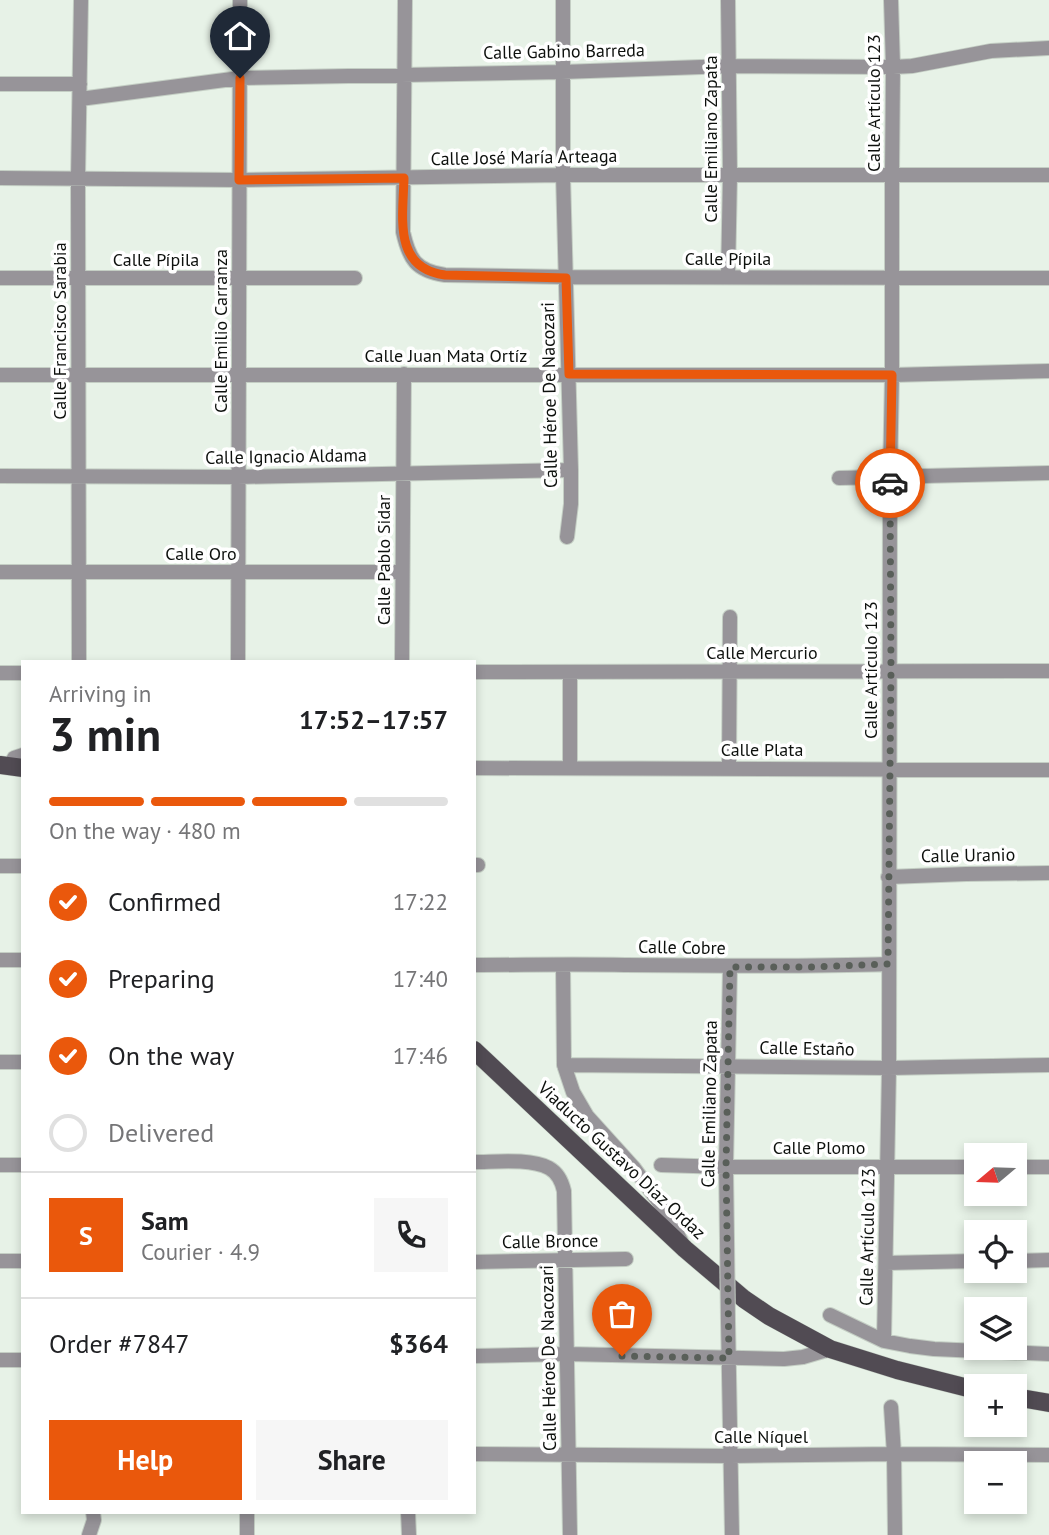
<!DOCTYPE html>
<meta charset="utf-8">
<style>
:root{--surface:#fff;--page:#f6f6f6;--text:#202124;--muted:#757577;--line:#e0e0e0;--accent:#ea580c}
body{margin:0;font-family:"PT Sans",sans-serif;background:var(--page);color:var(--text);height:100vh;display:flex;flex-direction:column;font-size:26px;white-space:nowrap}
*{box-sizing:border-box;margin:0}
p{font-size:23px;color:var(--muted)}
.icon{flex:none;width:38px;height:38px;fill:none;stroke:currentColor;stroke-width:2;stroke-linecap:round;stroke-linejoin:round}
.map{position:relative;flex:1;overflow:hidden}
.side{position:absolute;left:21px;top:660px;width:455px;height:854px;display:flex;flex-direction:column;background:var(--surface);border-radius:0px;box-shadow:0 4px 10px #0003}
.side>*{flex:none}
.needle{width:46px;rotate:251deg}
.controls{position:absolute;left:964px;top:1143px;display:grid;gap:14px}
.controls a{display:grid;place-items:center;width:63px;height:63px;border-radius:0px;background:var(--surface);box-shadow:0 4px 10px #0003;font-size:35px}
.pin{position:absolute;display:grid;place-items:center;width:60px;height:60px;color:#fff;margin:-72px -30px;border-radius:50% 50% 50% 0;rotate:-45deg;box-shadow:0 0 7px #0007}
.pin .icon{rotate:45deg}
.courier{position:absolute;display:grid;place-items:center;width:70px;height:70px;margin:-35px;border:5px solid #ea580c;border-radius:50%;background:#fff;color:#222;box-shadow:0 2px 9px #0007}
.summary em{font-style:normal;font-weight:700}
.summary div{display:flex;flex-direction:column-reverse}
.summary{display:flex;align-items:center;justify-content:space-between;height:119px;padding:0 28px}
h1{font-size:46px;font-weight:700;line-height:52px}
.bar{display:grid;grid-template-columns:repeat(4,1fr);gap:10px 7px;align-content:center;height:84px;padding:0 28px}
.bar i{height:9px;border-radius:5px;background:var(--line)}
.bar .active{background:var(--accent)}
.bar p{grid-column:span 4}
.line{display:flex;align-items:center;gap:18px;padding:0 28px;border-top:2px solid var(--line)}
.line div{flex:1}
.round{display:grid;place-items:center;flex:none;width:74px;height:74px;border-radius:0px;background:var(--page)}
ol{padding:0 28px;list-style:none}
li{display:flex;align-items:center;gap:21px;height:77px}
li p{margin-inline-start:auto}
li .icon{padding:7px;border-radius:50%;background:var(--accent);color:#fff;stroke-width:4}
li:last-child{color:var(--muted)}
li i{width:38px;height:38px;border:4px solid var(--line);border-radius:50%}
.primary-button{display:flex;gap:14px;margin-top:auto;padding:14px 28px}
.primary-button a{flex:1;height:80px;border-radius:0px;background:var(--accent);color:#fff;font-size:28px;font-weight:700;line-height:80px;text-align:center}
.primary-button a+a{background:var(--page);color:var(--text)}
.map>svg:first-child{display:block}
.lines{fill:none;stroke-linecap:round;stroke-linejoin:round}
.minor-casing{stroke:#c4cec4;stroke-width:16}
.primary-casing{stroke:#c4cec4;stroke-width:19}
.minor{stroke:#979499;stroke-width:14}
.primary{stroke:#514b53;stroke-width:18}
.minor-bridge-casing{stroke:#c4cec4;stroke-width:16;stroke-linecap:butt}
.minor-bridge{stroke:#979499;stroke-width:14}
.done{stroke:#595f59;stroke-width:7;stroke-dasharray:0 12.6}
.route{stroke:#ea580c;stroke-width:9}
.labels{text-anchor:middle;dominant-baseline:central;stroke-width:7;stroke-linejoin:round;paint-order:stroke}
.street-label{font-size:18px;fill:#0d100d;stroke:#fff}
</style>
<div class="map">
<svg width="1049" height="1535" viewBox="0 0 1049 1535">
<rect width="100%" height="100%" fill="#e7f2e7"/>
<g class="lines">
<defs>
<path id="minor" d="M405,0L403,232C409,259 416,271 445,275L566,277L1049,278
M563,0V175L571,470V504L567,537
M0,84H80
M80,99L240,78L562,72L729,66L893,67L912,66L991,51L1049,48
M0,178L239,180L563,175H1049
M728,277L730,175L728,0
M0,278H355
M0,375H892L1049,371
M0,476L238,477L571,470
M839,478L1049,473
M0,572H402
M79,662L78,179L81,0
M238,662L240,0
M402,662L404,374
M474,672L1049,671
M570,672V768
M0,673H23
M11,766L14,758L23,755
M474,768L1049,770
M729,768L730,617
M474,865H478
M0,866H23
M888,877L966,874L1049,873
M0,960H23
M474,965C524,965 575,964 625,965C713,966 800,967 888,964
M563,965L564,1065L573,1092L587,1116L634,1168L666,1212L681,1241
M0,1062H23
M564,1065L889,1068L1049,1065
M474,1162C495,1162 530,1158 549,1168C558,1173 562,1182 564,1191L570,1535
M0,1165H23
M661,1165L726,1167H976
M1015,1167H1049
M727,1240L726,1167L730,967
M0,1261H23
M1015,1261L1049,1260
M474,1262L626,1259
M886,1263L976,1261
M830,1315L884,1341L910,1346L934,1349L1049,1354
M728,1321L732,1535
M884,1341L889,1068L890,477L892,375V174L893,67L891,0
M474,1356L568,1354L784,1359L803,1357L830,1349
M0,1360H23
M891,1407L894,1454L895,1535
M474,1454L731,1456L894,1454L1049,1455
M247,1512V1535
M408,1512L409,1535
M89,1535L94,1520L93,1512"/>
<path id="primary" d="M0,765L23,768
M474,1050L685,1249L744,1299L769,1316L830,1349L897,1370L976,1390
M1015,1397L1049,1403"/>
</defs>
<!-- minor casing -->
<use href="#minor" class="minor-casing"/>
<!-- primary casing -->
<use href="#primary" class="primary-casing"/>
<!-- minor -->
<use href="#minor" class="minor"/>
<!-- primary -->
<use href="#primary" class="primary"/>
<defs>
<path id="minor-bridge" d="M727,1240L728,1321"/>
</defs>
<!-- minor-bridge casing -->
<use href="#minor-bridge" class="minor-bridge-casing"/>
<!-- minor-bridge -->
<use href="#minor-bridge" class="minor-bridge"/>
</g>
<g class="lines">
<!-- done -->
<path class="done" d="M622,1356L729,1358L726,1167L730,967H810L888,964L891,671L890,483"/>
<!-- route -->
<path class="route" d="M240,78L239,180L404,178C403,218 393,268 445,275L566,278L569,374L892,375L890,483"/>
</g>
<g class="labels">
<!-- street labels -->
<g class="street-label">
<text transform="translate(564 51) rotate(-1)">Calle Gabino Barreda</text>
<text transform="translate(873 103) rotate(-90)">Calle Artículo 123</text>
<text transform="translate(710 139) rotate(-90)">Calle Emiliano Zapata</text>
<text transform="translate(524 157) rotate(-1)">Calle José María Arteaga</text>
<text x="728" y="258">Calle Pípila</text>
<text x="156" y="259">Calle Pípila</text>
<text transform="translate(59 331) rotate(-90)">Calle Francisco Sarabia</text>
<text transform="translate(220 331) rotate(-90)">Calle Emilio Carranza</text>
<text x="446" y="355">Calle Juan Mata Ortíz</text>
<text transform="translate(549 395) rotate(-91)">Calle Héroe De Nacozari</text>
<text transform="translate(286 456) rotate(-1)">Calle Ignacio Aldama</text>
<text x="201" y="553">Calle Oro</text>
<text transform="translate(383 560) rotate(-90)">Calle Pablo Sidar</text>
<text x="762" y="652">Calle Mercurio</text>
<text transform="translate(870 670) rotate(-90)">Calle Artículo 123</text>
<text x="762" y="749">Calle Plata</text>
<text transform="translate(968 855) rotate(-1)">Calle Uranio</text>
<text transform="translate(682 947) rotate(1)">Calle Cobre</text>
<text transform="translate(807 1048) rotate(1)">Calle Estaño</text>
<text transform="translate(709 1104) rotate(-89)">Calle Emiliano Zapata</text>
<text x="819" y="1147">Calle Plomo</text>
<text transform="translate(622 1160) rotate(43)">Viaducto Gustavo Díaz Ordaz</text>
<text transform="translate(867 1237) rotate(-89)">Calle Artículo 123</text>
<text transform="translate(550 1241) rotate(-1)">Calle Bronce</text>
<text transform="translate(548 1358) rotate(-91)">Calle Héroe De Nacozari</text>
<text x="761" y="1436">Calle Níquel</text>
</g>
</g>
</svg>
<div class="controls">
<a><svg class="needle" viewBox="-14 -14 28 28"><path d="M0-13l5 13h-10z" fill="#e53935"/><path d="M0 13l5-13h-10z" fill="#757577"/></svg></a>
<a><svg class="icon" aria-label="locate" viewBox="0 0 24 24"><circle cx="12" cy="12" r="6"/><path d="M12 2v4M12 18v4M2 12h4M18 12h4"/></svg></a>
<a><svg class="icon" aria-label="layers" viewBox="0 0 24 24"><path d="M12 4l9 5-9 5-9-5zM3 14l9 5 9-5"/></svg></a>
<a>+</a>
<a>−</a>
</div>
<div class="pin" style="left:622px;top:1356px;background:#ea580c"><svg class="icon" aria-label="bag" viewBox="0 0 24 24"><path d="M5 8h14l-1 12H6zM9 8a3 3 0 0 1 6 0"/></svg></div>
<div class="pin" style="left:240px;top:78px;background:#1f2937"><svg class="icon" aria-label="home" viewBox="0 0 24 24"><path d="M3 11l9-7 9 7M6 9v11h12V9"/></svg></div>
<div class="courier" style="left:890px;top:483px"><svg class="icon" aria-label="car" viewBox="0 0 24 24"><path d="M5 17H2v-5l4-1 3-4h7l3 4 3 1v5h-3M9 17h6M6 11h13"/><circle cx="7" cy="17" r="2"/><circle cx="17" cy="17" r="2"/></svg></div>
<section class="side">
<div class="summary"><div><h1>3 min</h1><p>Arriving in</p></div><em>17:52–17:57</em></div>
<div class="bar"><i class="active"></i><i class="active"></i><i class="active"></i><i></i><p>On the way · 480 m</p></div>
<ol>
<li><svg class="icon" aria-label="check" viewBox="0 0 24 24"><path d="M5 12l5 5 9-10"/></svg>Confirmed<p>17:22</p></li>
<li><svg class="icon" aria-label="check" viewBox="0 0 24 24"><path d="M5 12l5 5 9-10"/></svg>Preparing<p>17:40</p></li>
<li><svg class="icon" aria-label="check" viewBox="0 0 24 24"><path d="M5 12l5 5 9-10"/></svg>On the way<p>17:46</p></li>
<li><i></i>Delivered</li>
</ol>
<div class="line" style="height:126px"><b class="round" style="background:var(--accent);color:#fff">S</b><div><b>Sam</b><p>Courier · 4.9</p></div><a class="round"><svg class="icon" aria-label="phone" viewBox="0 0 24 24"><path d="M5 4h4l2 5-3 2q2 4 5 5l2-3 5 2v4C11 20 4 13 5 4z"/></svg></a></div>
<div class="line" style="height:91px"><div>Order #7847</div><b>$364</b></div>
<div class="primary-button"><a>Help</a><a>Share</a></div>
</section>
</div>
